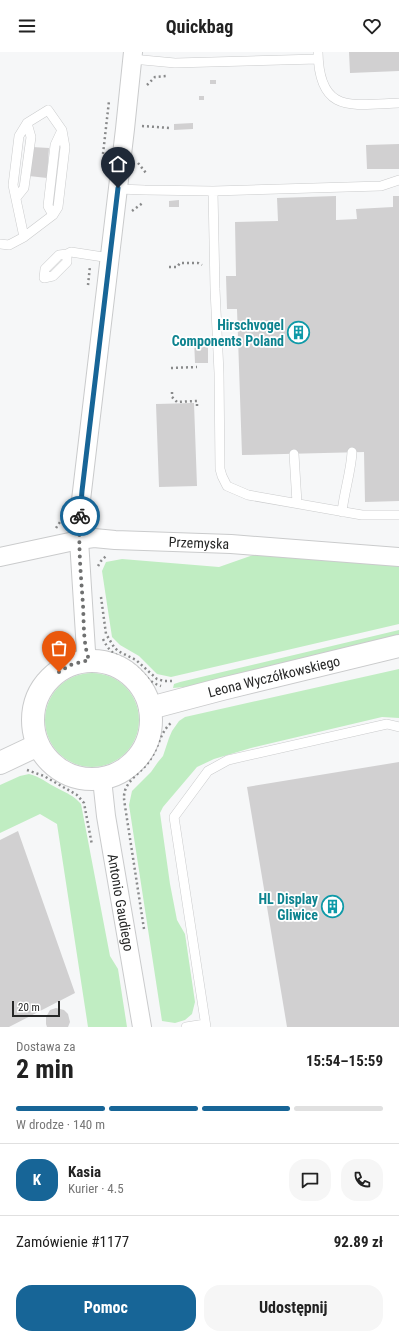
<!DOCTYPE html>
<html lang="pl">
<meta charset="utf-8">
<style>
:root{--surface:#fff;--page:#f6f6f6;--text:#222;--muted:#767676;--line:#e0e0e0;--accent:#176597}
body{margin:0;font-family:"Roboto Condensed",sans-serif;background:var(--page);color:var(--text);height:100vh;display:flex;flex-direction:column;font-size:15px;white-space:nowrap}
*{box-sizing:border-box;margin:0}
p{font-size:13px;color:var(--muted)}
.icon{flex:none;width:22px;height:22px;fill:none;stroke:currentColor;stroke-width:2;stroke-linecap:round;stroke-linejoin:round}
.map{position:relative;height:975px;overflow:hidden}
.details{display:flex;flex-direction:column;background:var(--surface);flex:1}
.details>*{flex:none}
.scale{position:absolute;left:12px;bottom:10px;width:48px;box-sizing:border-box;padding-left:4px;border:2px solid #262727;border-top:0;font-size:11px;line-height:14px;white-space:nowrap;color:#262727;-webkit-text-stroke:3px #fff;paint-order:stroke}
.pin{position:absolute;display:grid;place-items:center;width:34px;height:34px;color:#fff;margin:-41px -17px;border-radius:50% 50% 50% 0;rotate:-45deg;box-shadow:0 0 4px #0007}
.pin .icon{rotate:45deg}
.courier{position:absolute;display:grid;place-items:center;width:40px;height:40px;margin:-20px;border:3px solid #176597;border-radius:50%;background:#fff;color:#222;box-shadow:0 1px 5px #0007}
.summary em{font-style:normal;font-weight:700}
.summary div{display:flex;flex-direction:column-reverse}
.summary{display:flex;align-items:center;justify-content:space-between;height:68px;padding:0 16px}
h1{font-size:26px;font-weight:700;line-height:30px}
.bar{display:grid;grid-template-columns:repeat(4,1fr);gap:6px 4px;align-content:center;height:48px;padding:0 16px}
.bar i{height:5px;border-radius:3px;background:var(--line)}
.bar .active{background:var(--accent)}
.bar p{grid-column:span 4}
.line{display:flex;align-items:center;gap:10px;padding:0 16px;border-top:1px solid var(--line)}
.line div{flex:1}
.round{display:grid;place-items:center;flex:none;width:42px;height:42px;border-radius:16px;background:var(--page)}
.button{display:flex;gap:8px;margin-top:auto;padding:8px 16px}
.button a{flex:1;height:46px;border-radius:16px;background:var(--accent);color:#fff;font-size:16px;font-weight:700;line-height:46px;text-align:center}
.button a+a{background:var(--page);color:var(--text)}
header{display:flex;justify-content:space-between;align-items:center;height:52px;padding:0 16px;background:var(--surface);font-size:18px;font-weight:700}
.map>svg:first-child{display:block}
.green{fill:#c0edc2}
.building{fill:#d1d0d1}
.lines{fill:none;stroke-linecap:round;stroke-linejoin:round}
.lane-casing{stroke:#cacbcc;stroke-width:10}
.street-casing{stroke:#cacbcc;stroke-width:20}
.secondary-casing{stroke:#cacbcc;stroke-width:24}
.path{stroke:#898a8b;stroke-width:2.5;stroke-dasharray:2 3;stroke-linecap:butt}
.lane{stroke:#fff;stroke-width:9}
.street{stroke:#fff;stroke-width:18}
.secondary{stroke:#fff;stroke-width:22}
.done{stroke:#6f7070;stroke-width:4;stroke-dasharray:0 7.2}
.route{stroke:#176597;stroke-width:5}
.labels{text-anchor:middle;dominant-baseline:central;stroke-width:3.5;stroke-linejoin:round;paint-order:stroke}
.culture-label{font-size:14px;font-weight:bold;fill:#0d838f;stroke:#fff;text-anchor:end}
.street-label{font-size:14px;fill:#262727;stroke:#fff}
</style>
<header><svg class="icon" aria-label="menu" viewBox="0 0 24 24"><path d="M4 6h16M4 12h16M4 18h16"/></svg>Quickbag<svg class="icon" aria-label="heart" viewBox="0 0 24 24"><path d="M12 20l-8-8c-3-5 5-10 8-4 3-6 11-1 8 4z"/></svg></header>
<div class="map">
<svg width="399" height="975" viewBox="0 0 399 975">
<rect width="100%" height="100%" fill="#f6f7f8"/>
<!-- green -->
<path class="green" d="M256,502L399,514V572L171,625L157,622L139,604L120,593L112,585L102,519L106,510L122,507L219,515Z
M399,578V585L220,628L184,635L173,636L174,632L180,630Z
M399,617V666L382,665L251,696L214,707L197,715L163,755L160,761L170,832L177,868L185,882L195,950L192,962L185,968L175,971L162,969L129,753L132,739L151,720L158,710L163,704L169,686L172,679L179,669L185,665Z
M45 668a47 47 0 1 1 94 0a47 47 0 1 1-94 0Z
M29,722C41,725 47,731 57,736C68,742 73,743 81,752L110,904L118,917L127,975H88L57,772L40,762L0,781V733L20,724Z"/>
<!-- building -->
<path class="building" d="M349,0H399V19L350,21Z
M210,28H216V32H210Z
M199,44H204V48H199Z
M193,71V77L174,78V72Z
M399,92V117H367L366,93Z
M32,95L49,96L47,126L29,124Z
M336,144V168L357,167L356,157L393,155V144H399V449L365,450L364,400L242,403L237,257H227L226,224H236L235,170L278,169L277,146Z
M179,148V155H169V149Z
M194,287H208V311H195Z
M194,351L197,434L159,435L156,352Z
M399,710V975H287L247,735Z
M18,779L75,941L9,975H0V788Z
M56,956L64,958L68,962L70,970L68,975H47L46,972V965L50,958Z"/>
<g class="lines">
<defs>
<path id="lane" d="M318,0C319,62 351,53 399,51
M132,7L175,11L318,7
M399,128L381,134L213,139L215,237L219,321L220,417L222,424L227,434L248,443L362,463H399
M118,137L145,138L213,139
M16,146L24,136L31,85L27,71
M53,163L48,154L55,93L62,78
M0,192L9,193L24,185L53,163L58,155L65,95L62,78L48,58L27,71L19,84L13,133L24,185
M67,202V210L53,224L44,226L45,217L59,203L67,202L71,200L110,206
M294,402L297,451
M342,460C344,440 351,420 352,400
M186,975L205,972
M206,975L174,765L208,719L228,708L387,672L399,675"/>
<g id="street">
<path id="s1" d="M0,505L79,488L94,486L115,488L231,492L399,505"/>
<path d="M89,608L86,599L79,488L81,448L125,77L133,0"/>
<path id="s2" d="M102,727L106,764L142,975"/>
</g>
<g id="secondary">
<circle cx="92" cy="668" r="59"/>
<path id="s3" d="M150,656L222,637L399,594"/>
<path d="M0,711L38,693"/>
</g>
</defs>
<!-- lane casing -->
<use href="#lane" class="lane-casing"/>
<!-- street casing -->
<use href="#street" class="street-casing"/>
<!-- secondary casing -->
<use href="#secondary" class="secondary-casing"/>
<!-- path -->
<path class="path" d="M147,33L155,25L167,24
M142,74L170,76
M103,102L109,49
M138,111L146,121
M132,159L144,150
M169,215H177L180,211H198L202,213
M88,233L90,214
M171,316L197,315
M172,340V345L177,350L197,349V357
M56,476L62,467
M98,514L101,509L106,504
M101,545L106,582L114,595L118,599L136,608L157,627L164,629H173
M103,587C111,604 119,603 133,613C145,621 146,629 161,634
M27,718L44,724L77,743L84,751L92,793
M144,877L125,754C124,747 123,743 126,736C131,725 144,718 150,708C159,695 160,680 172,670"/>
<!-- lane -->
<use href="#lane" class="lane"/>
<!-- street -->
<use href="#street" class="street"/>
<!-- secondary -->
<use href="#secondary" class="secondary"/>
</g>
<g class="lines">
<!-- done -->
<path class="done" d="M59,620L70,613L89,608C83,591 84,572 83,553C81,524 78,494 80,464"/>
<!-- route -->
<path class="route" d="M80,464L82,439L118,136"/>
</g>
<!-- icons -->
<defs>
<symbol id="building-ring" viewBox="-11 -11 22 22"><circle r="9.5" fill="#fff" stroke="#0f9aa8" stroke-width="1.5"/><path d="M-4-6H4V6H1V3H-1V6H-4ZM-2.5-4.3h1.7v1.8h-1.7ZM.8-4.3h1.7v1.8H.8ZM-2.5-1h1.7V.8h-1.7ZM.8-1h1.7V.8H.8Z" fill="#0f9aa8"/></symbol>
</defs>
<g fill-rule="evenodd">
<use href="#building-ring" x="286" y="268" width="25" height="25"/>
<use href="#building-ring" x="320" y="842" width="25" height="25"/>
</g>
<g class="labels">
<!-- culture labels -->
<g class="culture-label">
<text x="284" y="273">Hirschvogel<tspan x="284" dy="16">Components Poland</tspan></text>
<text x="318" y="847">HL Display<tspan x="318" dy="16">Gliwice</tspan></text>
</g>
<!-- street labels -->
<g class="street-label">
<text stroke="none"><textPath href="#s1" startOffset="201">Przemyska</textPath></text>
<text stroke="none"><textPath href="#s3" startOffset="128">Leona Wyczółkowskiego</textPath></text>
<text stroke="none"><textPath href="#s2" startOffset="125">Antonio Gaudiego</textPath></text>
</g>
</g>
</svg>
<div class="scale">20 m</div>
<div class="pin" style="left:59px;top:620px;background:#ea580c"><svg class="icon" aria-label="bag" viewBox="0 0 24 24"><path d="M5 8h14l-1 12H6zM9 8a3 3 0 0 1 6 0"/></svg></div>
<div class="pin" style="left:118px;top:136px;background:#1f2937"><svg class="icon" aria-label="home" viewBox="0 0 24 24"><path d="M3 11l9-7 9 7M6 9v11h12V9"/></svg></div>
<div class="courier" style="left:80px;top:464px"><svg class="icon" aria-label="bike" viewBox="0 0 24 24"><circle cx="6" cy="16" r="4"/><circle cx="18" cy="16" r="4"/><path d="M6 16l4-8h5l3 8M10 8l3 8H6M13 5h3"/></svg></div>
</div>
<section class="details">
<div class="summary"><div><h1>2 min</h1><p>Dostawa za</p></div><em>15:54–15:59</em></div>
<div class="bar"><i class="active"></i><i class="active"></i><i class="active"></i><i></i><p>W drodze · 140 m</p></div>
<div class="line" style="height:72px"><b class="round" style="background:var(--accent);color:#fff">K</b><div><b>Kasia</b><p>Kurier · 4.5</p></div><a class="round"><svg class="icon" aria-label="chat" viewBox="0 0 24 24"><path d="M4 5h16v11H9l-5 4z"/></svg></a><a class="round"><svg class="icon" aria-label="phone" viewBox="0 0 24 24"><path d="M5 4h4l2 5-3 2q2 4 5 5l2-3 5 2v4C11 20 4 13 5 4z"/></svg></a></div>
<div class="line" style="height:52px"><div>Zamówienie #1177</div><b>92.89 zł</b></div>
<div class="button"><a>Pomoc</a><a>Udostępnij</a></div>
</section>
